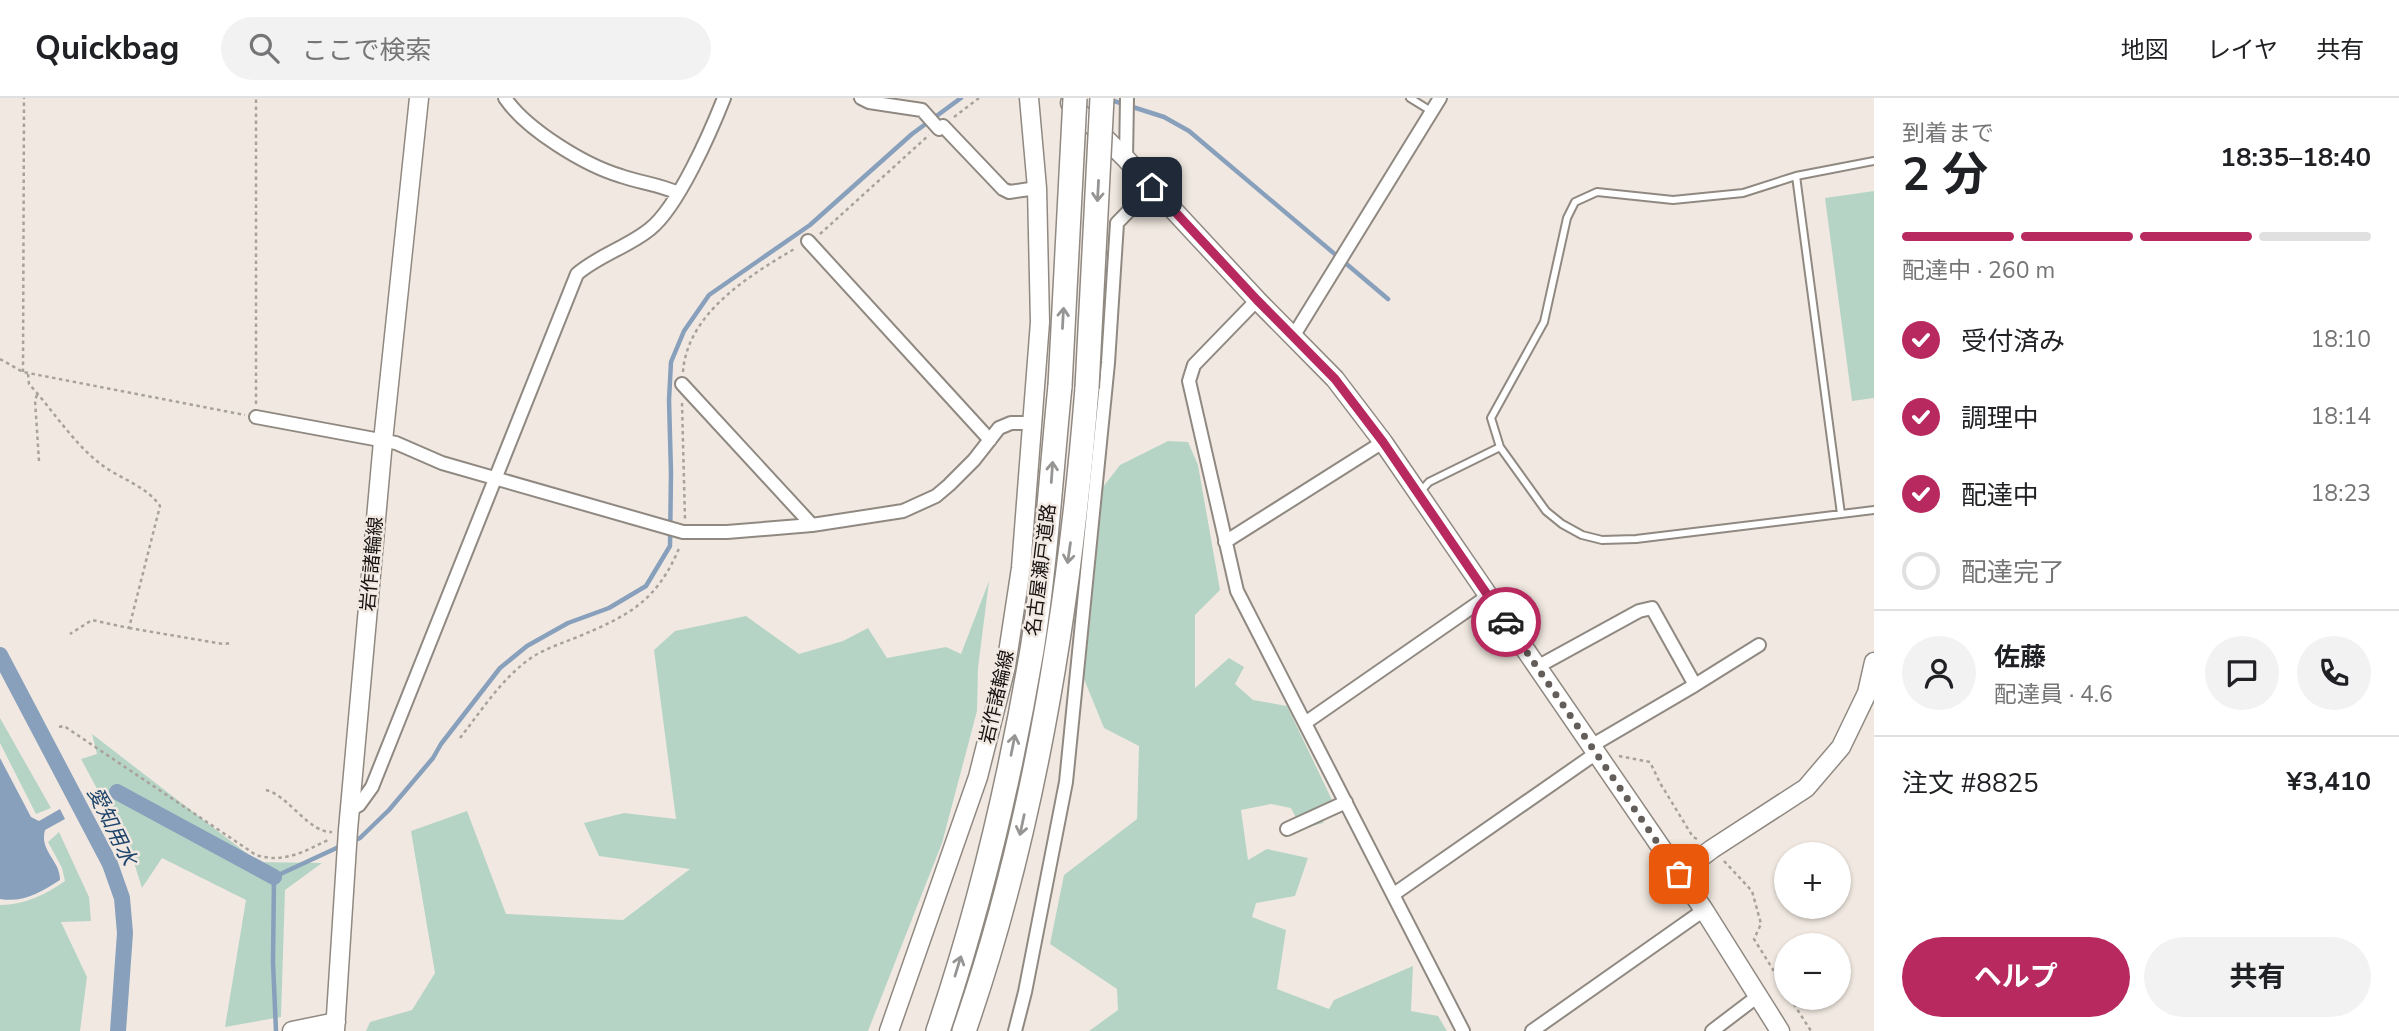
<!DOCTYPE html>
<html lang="ja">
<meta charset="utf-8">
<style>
:root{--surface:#fff;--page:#f2f2f2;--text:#202124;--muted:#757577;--line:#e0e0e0;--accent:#b7295f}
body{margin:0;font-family:"Nunito Sans","Noto Sans JP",sans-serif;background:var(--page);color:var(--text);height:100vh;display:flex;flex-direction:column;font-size:26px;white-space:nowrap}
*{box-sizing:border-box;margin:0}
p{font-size:23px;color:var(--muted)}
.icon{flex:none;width:38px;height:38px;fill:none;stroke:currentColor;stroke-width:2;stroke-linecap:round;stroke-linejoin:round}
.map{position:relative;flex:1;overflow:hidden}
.sheet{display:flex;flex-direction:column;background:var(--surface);width:525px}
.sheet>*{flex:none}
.fabs{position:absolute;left:1774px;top:744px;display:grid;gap:14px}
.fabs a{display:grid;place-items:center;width:77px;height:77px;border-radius:50%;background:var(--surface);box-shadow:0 2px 5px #0004;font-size:35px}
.pin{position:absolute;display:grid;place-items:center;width:60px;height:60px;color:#fff;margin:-30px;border-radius:14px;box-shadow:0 4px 10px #0006}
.courier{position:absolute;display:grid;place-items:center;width:70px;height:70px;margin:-35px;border:5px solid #b7295f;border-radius:50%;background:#fff;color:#222;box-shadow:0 2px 9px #0007}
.overview em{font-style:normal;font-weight:700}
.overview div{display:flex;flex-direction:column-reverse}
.overview{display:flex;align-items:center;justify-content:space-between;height:119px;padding:0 28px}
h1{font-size:46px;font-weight:700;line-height:52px}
.bar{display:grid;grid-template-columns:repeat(4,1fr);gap:10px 7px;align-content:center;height:84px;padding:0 28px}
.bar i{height:9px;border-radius:5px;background:var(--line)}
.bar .on{background:var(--accent)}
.bar p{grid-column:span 4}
.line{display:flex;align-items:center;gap:18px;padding:0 28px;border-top:2px solid var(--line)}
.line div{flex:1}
.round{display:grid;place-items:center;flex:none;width:74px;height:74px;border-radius:37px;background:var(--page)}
ol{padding:0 28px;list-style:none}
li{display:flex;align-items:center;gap:21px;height:77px}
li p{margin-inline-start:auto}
li .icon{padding:7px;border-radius:50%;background:var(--accent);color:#fff;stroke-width:4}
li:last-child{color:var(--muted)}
li i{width:38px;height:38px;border:4px solid var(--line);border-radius:50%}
.primary-button{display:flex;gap:14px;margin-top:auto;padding:14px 28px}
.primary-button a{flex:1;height:80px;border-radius:42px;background:var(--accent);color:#fff;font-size:28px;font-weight:700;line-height:80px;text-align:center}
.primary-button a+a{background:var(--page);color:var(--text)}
header{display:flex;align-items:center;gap:42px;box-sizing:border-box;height:98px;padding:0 35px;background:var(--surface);border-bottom:2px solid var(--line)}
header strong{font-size:33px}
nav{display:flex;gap:38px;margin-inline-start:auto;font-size:24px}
.search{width:490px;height:63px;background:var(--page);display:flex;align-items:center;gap:18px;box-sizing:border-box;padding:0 24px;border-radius:38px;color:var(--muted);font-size:26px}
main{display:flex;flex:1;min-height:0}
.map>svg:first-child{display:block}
.green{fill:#b6d4c5}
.water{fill:#88a0bc}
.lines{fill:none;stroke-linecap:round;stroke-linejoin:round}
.stream{stroke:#88a0bc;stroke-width:4.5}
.canal{stroke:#88a0bc;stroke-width:16}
.lane-casing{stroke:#908982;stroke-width:10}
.street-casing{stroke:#908982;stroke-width:16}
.secondary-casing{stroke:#908982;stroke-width:21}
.highway-casing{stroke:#908982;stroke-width:26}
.path{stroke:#a9a29c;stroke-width:2.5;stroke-dasharray:3.5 3.5;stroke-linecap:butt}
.lane{stroke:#fff;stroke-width:6}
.street{stroke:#fff;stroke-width:12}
.secondary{stroke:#fff;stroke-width:18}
.highway{stroke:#fff;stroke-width:23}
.highway-bridge-casing{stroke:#908982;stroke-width:26;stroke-linecap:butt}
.highway-bridge{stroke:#fff;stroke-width:23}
.oneway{stroke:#969594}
.done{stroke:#635e5a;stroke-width:7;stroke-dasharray:0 12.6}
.route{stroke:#b7295f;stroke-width:9}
.labels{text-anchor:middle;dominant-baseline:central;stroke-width:5;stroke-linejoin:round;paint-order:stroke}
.street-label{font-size:19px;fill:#161311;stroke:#f1e9e1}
.water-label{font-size:21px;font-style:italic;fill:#1f446b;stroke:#f1e9e1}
</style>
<header>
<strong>Quickbag</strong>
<div class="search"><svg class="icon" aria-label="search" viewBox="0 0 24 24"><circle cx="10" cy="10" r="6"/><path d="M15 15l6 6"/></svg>ここで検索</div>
<nav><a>地図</a><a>レイヤ</a><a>共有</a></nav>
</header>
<main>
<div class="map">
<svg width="1874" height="933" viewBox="0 0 1874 933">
<rect width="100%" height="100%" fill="#f1e9e1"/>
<!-- green -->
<path class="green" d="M1874,93V300L1852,303L1825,100Z
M1168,343L1188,344L1198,367L1220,492L1195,517V590L1229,560L1244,569L1235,586L1253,602L1287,608L1332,702L1323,725L1302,731L1291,710L1271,706L1241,712L1248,762L1267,751L1308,760L1295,798L1256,805L1252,819L1286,832L1277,891L1329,911L1334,902L1413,868L1411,913L1438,918L1447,933H1089L1118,912L1117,891L1050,846L1064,777L1137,721L1139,648L1104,630L1084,581L1103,389L1120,367Z
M989,483L978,570L977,613L942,745L868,933H366L370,924L412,912L435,875L411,733L467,713L506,816L623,822L690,771L599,758L584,725L624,715L676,721L654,552L675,533L746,518L799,556L843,543L868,530L887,560L946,549L961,556Z
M0,620L51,710L36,716L0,645Z
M92,636L258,764L322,765L285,792L281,919L225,929L246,802L162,760L142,790L130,752L81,661L97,656Z
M59,734L89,799L91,823L61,824L87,879L80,933H0V807C24,807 45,797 65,783L62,770L48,744Z"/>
<!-- water -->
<path class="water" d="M0,660L31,719L39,723L60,711L65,721L45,732C39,753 61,763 60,782C41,794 24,805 0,801Z"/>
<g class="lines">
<!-- stream -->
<path class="stream" d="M1111,2L1164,19L1189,33L1388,201
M351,744L360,740L389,712L433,660L441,646L500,570L527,548L568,525L609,510L646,488L670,448L671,375L669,302L671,264L684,233L709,197L810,127L912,36L961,0
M276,933L273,864L274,779L343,747"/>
<!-- canal -->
<path class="canal" d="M0,557L110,766L122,800L125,835L118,933
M117,694L274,779"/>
<defs>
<path id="lane" d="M1410,0L1431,13
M1874,63L1796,78L1743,95L1673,102L1597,94L1575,104L1567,120L1544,224L1491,320L1500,349L1546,413L1562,426L1582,437L1602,442L1636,441L1874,412
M1796,78L1841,416
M1420,394L1429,384L1500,349"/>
<path id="street" d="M505,0C526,31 584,67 621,78C641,85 658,86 678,95
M861,0L869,4L922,12L939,31L943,28L1003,91L1009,94L1037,90
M1126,61L1127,0
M808,143L990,342
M1257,202L1194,267L1189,283L1237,493L1463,933
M1294,237L1440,0
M682,286L812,427
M256,319L396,345L442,365L683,434H727L812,427L903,413L936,398L949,387L974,362L999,330L1011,325H1032
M1225,444L1383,344
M1537,569L1639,513L1652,510L1695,587
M1305,625L1488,498
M1591,648L1695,587L1759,547
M350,712L359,707L372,689L577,176C599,157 628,149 650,131C678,109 711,33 724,0
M1287,731L1346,704
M1394,796L1595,656
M1015,933L1025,894L1066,684L1108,265L1117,125L1152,89
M1532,933L1704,812
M1712,933L1758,898"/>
<path id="secondary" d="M1070,5L1126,61L1257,202L1335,281L1383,344L1704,812L1780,933
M1679,776L1712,751L1806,690L1841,649L1867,595L1874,564
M292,933L336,924
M335,933L348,732L383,343L419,0
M889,933L978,679L1006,568L1021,470L1040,224L1037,90L1029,0"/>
<path id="highway" d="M938,933C980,809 1010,681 1032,552C1046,465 1051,376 1060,288
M964,933C1035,729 1070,505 1087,290"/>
</defs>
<!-- lane casing -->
<use href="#lane" class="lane-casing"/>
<!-- street casing -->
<use href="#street" class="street-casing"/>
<!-- secondary casing -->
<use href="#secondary" class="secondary-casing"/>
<!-- highway casing -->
<use href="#highway" class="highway-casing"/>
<!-- path -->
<path class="path" d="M954,19L979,0
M820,136L929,37
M0,261L23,274L245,317
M23,274L24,0
M683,274C687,215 750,177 796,150
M28,276L29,286C52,311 71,342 98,364C117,380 146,387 160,408L129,530L92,522L70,536
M37,297L35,302L39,363
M682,305L685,421
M256,306V0
M129,530L223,546L232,545
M59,629L64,628L256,757C284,766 305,753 330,741
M460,640C482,612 502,580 531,560C544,551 560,546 575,540C628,518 657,504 680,448
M1619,658L1650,664L1660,685L1693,739L1697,741
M266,692C289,698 309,735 332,734
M1724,763L1752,793L1761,826L1754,841L1787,894
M1790,900L1811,933"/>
<!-- lane -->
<use href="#lane" class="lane"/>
<!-- street -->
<use href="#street" class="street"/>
<!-- secondary -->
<use href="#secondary" class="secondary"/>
<!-- highway -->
<use href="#highway" class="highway"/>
<defs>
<path id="highway-bridge" d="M1060,288L1075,0
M1087,290L1102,0"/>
</defs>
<!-- highway-bridge casing -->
<use href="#highway-bridge" class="highway-bridge-casing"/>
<!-- highway-bridge -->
<use href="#highway-bridge" class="highway-bridge"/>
</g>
<!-- one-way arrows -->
<defs><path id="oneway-shaft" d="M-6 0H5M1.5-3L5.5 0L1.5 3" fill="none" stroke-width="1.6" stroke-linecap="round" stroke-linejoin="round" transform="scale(1.75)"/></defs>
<g class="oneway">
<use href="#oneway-shaft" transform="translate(1098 93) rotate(93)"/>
<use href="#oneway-shaft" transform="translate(1063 220) rotate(-87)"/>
<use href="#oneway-shaft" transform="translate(1052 374) rotate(-86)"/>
<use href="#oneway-shaft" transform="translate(1069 455) rotate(98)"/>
<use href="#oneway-shaft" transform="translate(1013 647) rotate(-79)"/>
<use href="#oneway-shaft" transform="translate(1022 727) rotate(102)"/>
<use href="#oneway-shaft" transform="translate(958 868) rotate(-73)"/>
</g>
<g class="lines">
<!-- done -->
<path class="done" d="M1506,524L1679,776"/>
<!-- route -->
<path class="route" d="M1152,89L1257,202L1335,281L1383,344L1506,524"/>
</g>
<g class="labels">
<!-- street labels -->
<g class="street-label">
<text transform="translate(372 466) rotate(-85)">岩作諸輪線</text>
<text transform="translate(1041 472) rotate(-83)">名古屋瀬戸道路</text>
<text transform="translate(997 599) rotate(-77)">岩作諸輪線</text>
</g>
<!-- water labels -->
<g class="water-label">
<text transform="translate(112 728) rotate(64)">愛知用水</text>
</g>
</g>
</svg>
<div class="fabs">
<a>+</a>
<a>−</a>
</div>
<div class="pin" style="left:1679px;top:776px;background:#ea580c"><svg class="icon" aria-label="bag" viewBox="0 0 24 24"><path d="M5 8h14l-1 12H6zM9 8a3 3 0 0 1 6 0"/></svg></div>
<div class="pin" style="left:1152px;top:89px;background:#1f2937"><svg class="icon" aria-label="home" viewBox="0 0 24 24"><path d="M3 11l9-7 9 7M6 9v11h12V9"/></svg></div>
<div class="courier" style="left:1506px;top:524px"><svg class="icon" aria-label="car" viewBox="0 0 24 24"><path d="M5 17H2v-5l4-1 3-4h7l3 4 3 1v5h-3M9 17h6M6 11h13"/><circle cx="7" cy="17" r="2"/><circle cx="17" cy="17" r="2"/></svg></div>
</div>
<section class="sheet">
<div class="overview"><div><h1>2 分</h1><p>到着まで</p></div><em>18:35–18:40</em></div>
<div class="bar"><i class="on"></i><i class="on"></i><i class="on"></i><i></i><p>配達中 · 260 m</p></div>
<ol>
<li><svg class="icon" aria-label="check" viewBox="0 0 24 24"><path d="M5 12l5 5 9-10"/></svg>受付済み<p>18:10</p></li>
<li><svg class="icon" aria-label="check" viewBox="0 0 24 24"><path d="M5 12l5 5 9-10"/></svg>調理中<p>18:14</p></li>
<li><svg class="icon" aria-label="check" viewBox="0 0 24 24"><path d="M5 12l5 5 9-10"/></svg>配達中<p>18:23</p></li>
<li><i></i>配達完了</li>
</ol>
<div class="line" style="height:126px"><a class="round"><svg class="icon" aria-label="person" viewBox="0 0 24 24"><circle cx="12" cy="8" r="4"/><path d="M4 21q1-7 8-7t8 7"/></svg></a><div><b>佐藤</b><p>配達員 · 4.6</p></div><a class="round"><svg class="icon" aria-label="chat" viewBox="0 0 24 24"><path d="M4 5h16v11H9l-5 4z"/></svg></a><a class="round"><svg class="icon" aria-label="phone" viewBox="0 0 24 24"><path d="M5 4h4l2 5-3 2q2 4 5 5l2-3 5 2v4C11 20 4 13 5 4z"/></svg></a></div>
<div class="line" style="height:91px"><div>注文 #8825</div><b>¥3,410</b></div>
<div class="primary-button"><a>ヘルプ</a><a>共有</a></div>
</section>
</main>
